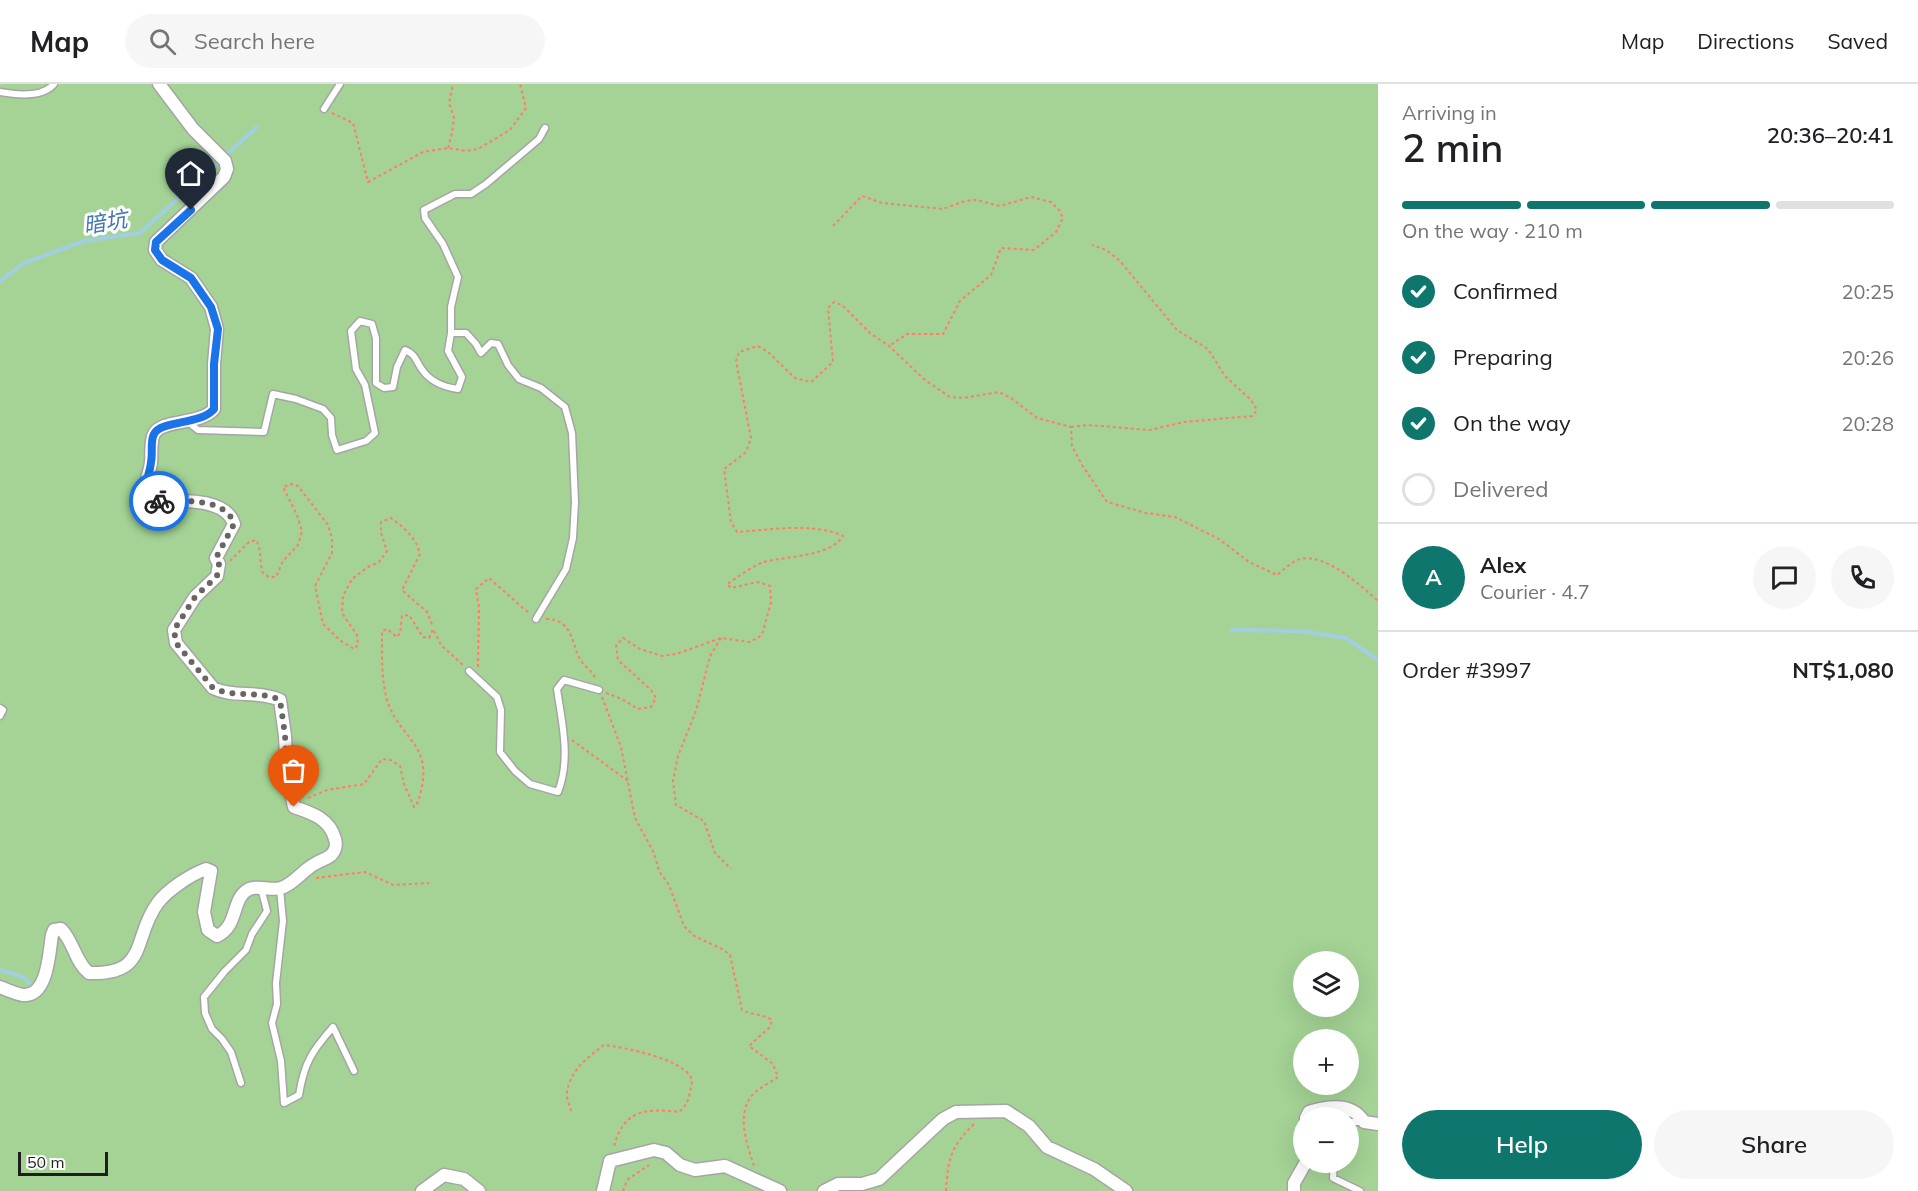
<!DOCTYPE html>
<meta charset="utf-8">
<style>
:root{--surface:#fff;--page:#f6f6f6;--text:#202124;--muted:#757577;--line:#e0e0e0;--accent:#0f766e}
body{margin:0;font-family:Mulish,"Noto Sans TC",sans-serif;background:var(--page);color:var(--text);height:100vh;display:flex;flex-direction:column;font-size:22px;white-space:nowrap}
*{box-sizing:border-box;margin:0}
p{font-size:20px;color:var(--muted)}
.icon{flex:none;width:33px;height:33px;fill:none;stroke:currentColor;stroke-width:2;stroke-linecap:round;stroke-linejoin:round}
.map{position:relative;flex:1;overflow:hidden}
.side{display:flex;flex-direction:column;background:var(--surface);width:540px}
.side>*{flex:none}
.fabs{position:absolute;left:1293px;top:867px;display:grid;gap:12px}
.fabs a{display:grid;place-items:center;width:66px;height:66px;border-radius:50%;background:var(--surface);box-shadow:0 6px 24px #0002;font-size:30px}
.scale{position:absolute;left:18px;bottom:15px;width:90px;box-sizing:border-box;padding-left:6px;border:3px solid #1e1e1e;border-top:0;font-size:16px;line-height:21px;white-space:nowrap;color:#1e1e1e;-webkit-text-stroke:4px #fff;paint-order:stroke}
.pin{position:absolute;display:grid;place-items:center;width:51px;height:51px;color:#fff;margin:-62px -26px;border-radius:50% 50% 50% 0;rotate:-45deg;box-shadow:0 0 6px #0007}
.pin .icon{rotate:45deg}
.courier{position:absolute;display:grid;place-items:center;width:60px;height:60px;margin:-30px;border:4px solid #1a73e8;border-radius:50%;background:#fff;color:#222;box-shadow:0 2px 8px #0007}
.overview em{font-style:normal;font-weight:600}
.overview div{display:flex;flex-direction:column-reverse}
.overview{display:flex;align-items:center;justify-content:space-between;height:102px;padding:0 24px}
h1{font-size:39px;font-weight:600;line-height:45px}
.bar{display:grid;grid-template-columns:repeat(4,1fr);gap:9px 6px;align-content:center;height:72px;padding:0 24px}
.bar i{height:8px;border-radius:4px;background:var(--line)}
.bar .on{background:var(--accent)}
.bar p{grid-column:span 4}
.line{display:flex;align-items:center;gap:15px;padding:0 24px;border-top:2px solid var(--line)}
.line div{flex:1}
.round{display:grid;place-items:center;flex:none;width:63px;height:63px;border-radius:32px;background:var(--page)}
ol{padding:0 24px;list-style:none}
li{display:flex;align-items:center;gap:18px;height:66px}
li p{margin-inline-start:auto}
li .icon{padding:6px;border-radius:50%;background:var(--accent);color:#fff;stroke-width:4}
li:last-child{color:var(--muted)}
li i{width:33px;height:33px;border:3px solid var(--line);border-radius:50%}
.action{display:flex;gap:12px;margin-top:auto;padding:12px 24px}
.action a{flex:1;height:69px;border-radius:36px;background:var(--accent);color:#fff;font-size:24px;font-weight:600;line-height:69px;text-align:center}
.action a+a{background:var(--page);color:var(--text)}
header{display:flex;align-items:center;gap:36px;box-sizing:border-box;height:84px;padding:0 30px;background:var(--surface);border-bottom:2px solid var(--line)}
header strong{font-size:28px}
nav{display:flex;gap:33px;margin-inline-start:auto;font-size:21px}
.search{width:420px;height:54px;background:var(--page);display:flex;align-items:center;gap:15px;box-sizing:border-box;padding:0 21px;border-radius:33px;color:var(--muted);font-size:22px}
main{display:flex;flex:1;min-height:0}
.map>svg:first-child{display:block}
.forest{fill:#a4d395;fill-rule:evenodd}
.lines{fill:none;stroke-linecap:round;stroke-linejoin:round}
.stream{stroke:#a1cfe1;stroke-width:4}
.lane-casing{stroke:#a5a5a5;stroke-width:9}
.street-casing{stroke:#a5a5a5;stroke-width:15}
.path{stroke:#ff7d66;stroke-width:2;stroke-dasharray:3 3;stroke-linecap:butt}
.lane{stroke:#fff;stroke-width:6}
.street{stroke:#fff;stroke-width:12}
.done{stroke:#686663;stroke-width:6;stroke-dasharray:0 10.8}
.route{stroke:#1a73e8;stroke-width:8}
.labels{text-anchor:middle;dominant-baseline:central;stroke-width:6;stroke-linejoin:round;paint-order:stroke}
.water-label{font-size:22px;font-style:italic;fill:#4377b5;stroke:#fff}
</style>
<header>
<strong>Map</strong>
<div class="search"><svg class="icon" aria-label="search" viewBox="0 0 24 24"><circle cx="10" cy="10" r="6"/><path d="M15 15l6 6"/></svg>Search here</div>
<nav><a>Map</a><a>Directions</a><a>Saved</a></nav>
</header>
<main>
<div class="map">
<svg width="1378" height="1107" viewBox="0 0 1378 1107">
<rect width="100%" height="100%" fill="#f0ede4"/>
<!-- forest -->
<path class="forest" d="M0,0H1378V1107H0ZM1304,878H1348V922H1304ZM1304,956H1348V1000H1304ZM1304,1034H1348V1078H1304Z"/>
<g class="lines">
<!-- stream -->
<path class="stream" d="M0,197L24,179L84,157L140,149L257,43
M1232,546L1301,547L1346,554L1378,576
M0,886L23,893L32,901"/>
<defs>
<path id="lane" d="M0,8C16,11 42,14 54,0
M324,25L340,0
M451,249H466L476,260L481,269L491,259L498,260L508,281L519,295L541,304L565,323L572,349L575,418L573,454L566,485L536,535
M188,338L198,346L264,348L273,310L296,315L323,325L331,334L332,351L337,366L366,357L375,349L365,301L356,285L351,247L360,237L372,240L376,254V299L384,304L393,303L397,283L405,266C415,270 415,275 421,284C429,297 443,303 458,305L462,293L448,267L451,249V223L458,193L443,160L425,134L424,126L455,110H471L486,100L539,55L545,44
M469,587L497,613L501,626L500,668L515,687L530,700L558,708C571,675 562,639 557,605L564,596L599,606
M0,624L3,626L0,632
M280,805L283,837L276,899L277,920L272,939L281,977L284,1019L299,1011C304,979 312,967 333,943L354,987
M241,999L231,968L222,955L212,945L205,929L204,913L225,887L246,866L252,850L267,827L261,804
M1348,1038H1364
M1334,1078L1333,1094L1360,1107"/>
<path id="street" d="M0,903C7,906 16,910 23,911C48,913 49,869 52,851L54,846L61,845C74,858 75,878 89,889C149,891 132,855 157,820C167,806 190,791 206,785L211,787L204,828L208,846L217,852C239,842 231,814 249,805C258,801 271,807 281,804C292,801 301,789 310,783C316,778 324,776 330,772C335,768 337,761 335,755C330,735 312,729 294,723L287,690L285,652L280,616C258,606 233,614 213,604L176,559L174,546L195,513L217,492L219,480L216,474L234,440C225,411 173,418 149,416L144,410C144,399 150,389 151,378C152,369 150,357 154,350C161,335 201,341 214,325V280L217,245L211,223L191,194L162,176L155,166L156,158L224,93L227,85L225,77L193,45L159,0
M1306,1034L1309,1028C1328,1022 1352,1018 1364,1038L1378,1040
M422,1107L444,1091L464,1095L479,1107
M603,1107L610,1077L654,1066L666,1069L680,1081L695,1086L725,1082L780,1107
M824,1107L838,1100H862L879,1095L943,1035L956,1028L1006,1027L1029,1042L1047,1063L1094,1085L1126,1107
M1294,1107V1099L1306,1078"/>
</defs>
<!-- lane casing -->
<use href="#lane" class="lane-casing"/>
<!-- street casing -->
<use href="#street" class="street-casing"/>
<!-- path -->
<path class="path" d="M332,29L353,39L368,98L423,68L448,64L466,67L478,65L510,46L526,24L520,0
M448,64L452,49L454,34L449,19L453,0
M833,142L862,112L882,119L943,125L965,117L976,116L1000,122L1031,113L1051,118L1059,126L1063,134L1056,148L1034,166L1001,164L991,191L960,217L943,250H907L889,262
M1071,343L1087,341L1150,346L1184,338L1252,332L1257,326L1251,316L1225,292L1208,265L1177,246L1120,177L1106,166L1092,161
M230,477L249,458L256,456C262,465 259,478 263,489L269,493H276L283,477L298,461L302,447L297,431L283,403L291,400L298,402L328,441L332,454V469L315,502L323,540L341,557L354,565L358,561L357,551L342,529L343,512L352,495L368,483L379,478L387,467L381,449V438L391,434C404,444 416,453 420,470L402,506L427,528L433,543
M546,535C574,535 571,561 581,577C586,584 593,587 596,596
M721,554L710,572L696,627L678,672L673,697L676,721L704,737L715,769L731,785
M478,583L479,523L476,505L489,494L530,530
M606,609L622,615L638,625L651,623L656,614L651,606L618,576L616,562L623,554L640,565L662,572L676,570L721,554L750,558L762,551L771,518L770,502L758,498L731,504L727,500C738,493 752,482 764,478C786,472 830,473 843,452C814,438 769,446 737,448L731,438L724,385L746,368L751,354L736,277L739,268L758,262L768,268L795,294L811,298L833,278L828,224L834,218L842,221L870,249L889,262L925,296L950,313L964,314L999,308L1011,314L1037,334L1071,343L1072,362L1082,381L1107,418L1146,429L1175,433L1219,455L1249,478L1277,491C1283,486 1293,477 1300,475C1326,469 1361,502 1378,517
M602,613L621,663L635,734L654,769L659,787L669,801L684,842L694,852L722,865L730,871L742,926C752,931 763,930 772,936L770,943L749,962L773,980L778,993C771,998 761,1003 754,1009C735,1029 747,1060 754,1082
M572,656L628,697
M308,714L327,706L364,700L382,675L391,676L400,682L404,700L414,723C419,719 419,713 421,707C433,660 398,653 387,616C381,594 382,570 382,547L387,545L397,553L400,549L402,532L409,531L423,553L429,554L433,545L441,561L464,582
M316,794L365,788L393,801L429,799
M571,1027C570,1022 566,1014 567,1009C569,987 588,973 604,961C623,963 683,975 691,994C693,999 691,1004 690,1008C688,1018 686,1022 679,1028C645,1024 623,1026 614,1063
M623,1107L627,1096L649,1081
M946,1107C948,1074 951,1062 975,1039"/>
<!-- lane -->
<use href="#lane" class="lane"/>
<!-- street -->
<use href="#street" class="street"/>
</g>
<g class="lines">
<!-- done -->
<path class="done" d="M159,417C182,417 226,413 234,440L216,474L219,480L217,492L195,513L174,546L176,559L213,604C233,614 258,606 280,616L285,651L287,690L294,723"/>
<!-- route -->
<path class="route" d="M159,417L149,416L144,410C145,399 150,389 151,378C153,370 150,357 154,350C161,336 201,341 214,325V280L218,245L211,223L191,194L162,176L155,166L156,158L191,126"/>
</g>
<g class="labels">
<!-- water labels -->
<g class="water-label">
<text transform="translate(105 138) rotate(-10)">暗坑</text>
</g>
</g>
</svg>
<div class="fabs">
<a><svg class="icon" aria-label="layers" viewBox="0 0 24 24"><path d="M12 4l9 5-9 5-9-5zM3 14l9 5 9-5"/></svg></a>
<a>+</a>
<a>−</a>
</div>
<div class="scale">50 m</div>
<div class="pin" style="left:294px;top:723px;background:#ea580c"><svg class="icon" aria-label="bag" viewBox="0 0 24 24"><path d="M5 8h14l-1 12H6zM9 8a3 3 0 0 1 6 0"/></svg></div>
<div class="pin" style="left:191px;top:126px;background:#1f2937"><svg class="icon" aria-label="home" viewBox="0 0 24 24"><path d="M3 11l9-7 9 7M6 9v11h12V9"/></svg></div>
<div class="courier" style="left:159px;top:417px"><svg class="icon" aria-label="bike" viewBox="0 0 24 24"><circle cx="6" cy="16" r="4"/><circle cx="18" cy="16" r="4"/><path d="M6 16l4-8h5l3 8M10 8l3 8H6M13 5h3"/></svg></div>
</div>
<section class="side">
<div class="overview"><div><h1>2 min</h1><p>Arriving in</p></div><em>20:36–20:41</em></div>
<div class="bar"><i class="on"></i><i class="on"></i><i class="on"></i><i></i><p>On the way · 210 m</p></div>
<ol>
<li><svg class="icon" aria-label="check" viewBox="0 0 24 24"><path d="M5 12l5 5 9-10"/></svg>Confirmed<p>20:25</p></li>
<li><svg class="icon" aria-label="check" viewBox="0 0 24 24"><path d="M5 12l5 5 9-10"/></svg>Preparing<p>20:26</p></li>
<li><svg class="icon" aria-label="check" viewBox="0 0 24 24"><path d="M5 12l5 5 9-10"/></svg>On the way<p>20:28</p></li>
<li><i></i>Delivered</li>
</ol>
<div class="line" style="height:108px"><b class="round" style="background:var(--accent);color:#fff">A</b><div><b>Alex</b><p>Courier · 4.7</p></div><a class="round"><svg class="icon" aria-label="chat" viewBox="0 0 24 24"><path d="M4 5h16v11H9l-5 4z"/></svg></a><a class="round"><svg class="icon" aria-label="phone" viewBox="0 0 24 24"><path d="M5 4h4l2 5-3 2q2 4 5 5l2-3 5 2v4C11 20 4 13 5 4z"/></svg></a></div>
<div class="line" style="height:78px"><div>Order #3997</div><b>NT$1,080</b></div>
<div class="action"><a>Help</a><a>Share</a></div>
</section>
</main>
